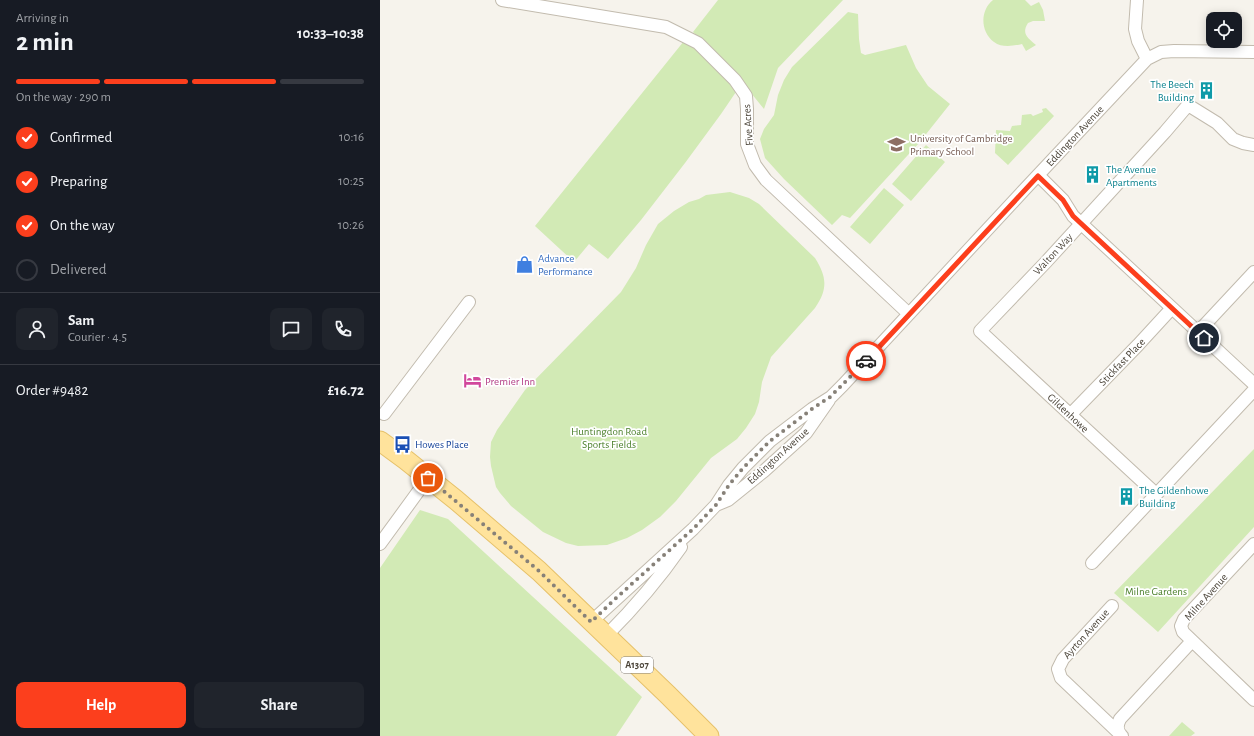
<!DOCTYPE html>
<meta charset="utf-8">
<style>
:root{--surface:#171b24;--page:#20242c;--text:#f1f3f6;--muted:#9ea1a6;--line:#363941;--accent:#fc3f1d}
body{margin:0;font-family:"Alegreya Sans",sans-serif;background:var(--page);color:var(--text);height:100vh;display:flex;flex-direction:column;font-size:15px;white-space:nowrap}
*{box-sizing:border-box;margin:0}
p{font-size:13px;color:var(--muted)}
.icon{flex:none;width:22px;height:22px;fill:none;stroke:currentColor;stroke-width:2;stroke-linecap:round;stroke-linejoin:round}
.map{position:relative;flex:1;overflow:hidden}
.side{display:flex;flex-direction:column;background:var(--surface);width:380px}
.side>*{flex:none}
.controls{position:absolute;left:826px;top:12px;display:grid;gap:8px}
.controls a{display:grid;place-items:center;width:36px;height:36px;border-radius:8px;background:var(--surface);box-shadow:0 2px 10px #0003;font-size:20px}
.pin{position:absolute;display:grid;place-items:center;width:34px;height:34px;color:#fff;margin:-17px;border:2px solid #fff;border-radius:50%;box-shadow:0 1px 4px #0007}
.courier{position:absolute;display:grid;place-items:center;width:40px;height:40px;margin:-20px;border:3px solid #fc3f1d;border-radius:50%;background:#fff;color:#222;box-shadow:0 1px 5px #0007}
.head em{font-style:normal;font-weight:700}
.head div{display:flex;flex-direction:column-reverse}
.head{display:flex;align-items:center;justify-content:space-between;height:68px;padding:0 16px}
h1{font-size:26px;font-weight:700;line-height:30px}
.bar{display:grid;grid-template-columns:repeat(4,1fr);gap:6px 4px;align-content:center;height:48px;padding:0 16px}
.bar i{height:5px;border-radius:3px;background:var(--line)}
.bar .selected{background:var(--accent)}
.bar p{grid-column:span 4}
.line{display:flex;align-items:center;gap:10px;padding:0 16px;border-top:1px solid var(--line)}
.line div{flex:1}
.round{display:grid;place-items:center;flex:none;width:42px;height:42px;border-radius:8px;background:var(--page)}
ol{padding:0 16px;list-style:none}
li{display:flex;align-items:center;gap:12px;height:44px}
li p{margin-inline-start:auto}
li .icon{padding:4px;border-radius:50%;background:var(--accent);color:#fff;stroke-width:4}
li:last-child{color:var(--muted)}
li i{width:22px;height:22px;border:2px solid var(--line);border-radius:50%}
.primary-button{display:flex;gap:8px;margin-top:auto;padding:8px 16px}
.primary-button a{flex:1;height:46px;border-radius:8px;background:var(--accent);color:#fff;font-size:16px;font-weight:700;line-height:46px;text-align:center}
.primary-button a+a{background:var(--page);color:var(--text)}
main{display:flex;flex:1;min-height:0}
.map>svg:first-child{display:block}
.green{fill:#d2eab5}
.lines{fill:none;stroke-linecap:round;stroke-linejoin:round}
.minor-casing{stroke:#c2bbae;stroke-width:14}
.primary-casing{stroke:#e6c16a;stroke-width:21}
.minor{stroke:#fff;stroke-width:12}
.primary{stroke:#ffe39c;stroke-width:19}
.done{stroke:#878178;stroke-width:4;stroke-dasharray:0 7.2}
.route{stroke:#fc3f1d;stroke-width:5}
.labels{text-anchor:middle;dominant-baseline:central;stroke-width:3.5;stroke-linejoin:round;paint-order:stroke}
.shield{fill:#fff;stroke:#817c74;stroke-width:1}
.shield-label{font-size:10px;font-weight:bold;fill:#4b4439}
.culture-label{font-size:11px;fill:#0d838f;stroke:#fff;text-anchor:start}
.street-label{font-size:11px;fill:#4b4439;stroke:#fff}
.education-label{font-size:11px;fill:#785e54;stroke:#fff;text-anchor:start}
.shop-label{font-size:11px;fill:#366cbe;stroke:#fff;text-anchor:start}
.hotel-label{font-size:11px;fill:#b23c85;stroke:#fff;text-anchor:start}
.park-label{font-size:11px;fill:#4a7f2a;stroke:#fff}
.transit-label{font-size:11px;fill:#164399;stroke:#fff;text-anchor:start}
</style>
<main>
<section class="side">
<div class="head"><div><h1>2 min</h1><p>Arriving in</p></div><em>10:33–10:38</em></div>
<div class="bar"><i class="selected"></i><i class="selected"></i><i class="selected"></i><i></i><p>On the way · 290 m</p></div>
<ol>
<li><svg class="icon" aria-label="check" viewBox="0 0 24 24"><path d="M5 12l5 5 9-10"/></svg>Confirmed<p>10:16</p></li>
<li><svg class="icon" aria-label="check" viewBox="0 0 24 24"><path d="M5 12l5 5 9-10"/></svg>Preparing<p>10:25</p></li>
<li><svg class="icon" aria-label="check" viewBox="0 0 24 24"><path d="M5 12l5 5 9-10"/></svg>On the way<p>10:26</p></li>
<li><i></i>Delivered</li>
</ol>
<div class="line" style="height:72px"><a class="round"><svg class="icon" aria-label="person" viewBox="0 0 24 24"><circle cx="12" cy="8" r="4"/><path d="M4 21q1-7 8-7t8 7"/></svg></a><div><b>Sam</b><p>Courier · 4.5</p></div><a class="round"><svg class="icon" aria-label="chat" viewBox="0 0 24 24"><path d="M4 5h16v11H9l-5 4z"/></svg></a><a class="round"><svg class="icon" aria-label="phone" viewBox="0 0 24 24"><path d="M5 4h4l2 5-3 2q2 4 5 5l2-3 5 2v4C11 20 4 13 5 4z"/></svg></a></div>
<div class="line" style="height:52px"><div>Order #9482</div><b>£16.72</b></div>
<div class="primary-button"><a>Help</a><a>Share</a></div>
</section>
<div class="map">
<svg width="874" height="736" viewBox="0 0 874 736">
<rect width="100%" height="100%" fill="#f6f3ec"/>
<!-- green -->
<path class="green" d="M338,0H463L398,68L384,109L362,82L313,32Z
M613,0H645L651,6L659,2L663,10L665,21H653L648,23C641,34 648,38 656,45L646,51L642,44C633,46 622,48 614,42C600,32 600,10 613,0Z
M468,12L478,14L479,39L481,53L485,55L526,45L536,68L548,86L570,104L539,143L470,218L462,215L452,225L404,179L385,158L380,139L384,129L394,115L398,95L404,80L412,67Z
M310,40L358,89L341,114L305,163L261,220L228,259L209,244L194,262L155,226L304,41Z
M666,108L674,116L628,165L615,153L616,130L630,131L632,126L641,125L642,115L651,114L653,116L663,112L662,109Z
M546,145L565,162L531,201L512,184Z
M504,188L524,205L490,244L470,227Z
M350,192L369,198L379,204L435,258C447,277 448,289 435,308L391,357L382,382L379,402L375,414L366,428L357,439L331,458L296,501L280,517L262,530L247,538L227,545L198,546L186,543L163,532L131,506L120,493L116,487L111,466L110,457L111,442L117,430L145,390L241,292L256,268L266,245L278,224L294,211L309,202L319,199L326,195Z
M874,449V527L778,632L734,593Z
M40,510L68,519L262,697L236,736H0V568Z
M802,722L815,733L811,736H789Z"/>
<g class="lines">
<defs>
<path id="minor" d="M122,0L286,27L318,43L355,80L366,96L367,109V144L375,165L386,180L529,314
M757,0L755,29L758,41L767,59
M658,175L683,200L693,216L874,384
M818,332L874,272
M4,414L89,302
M690,415L758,345L792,308
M776,494L600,331L666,262L785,132L808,105L837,123L853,139L863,143L874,145
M336,505L348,500L384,471L426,433L449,400
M0,544L48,478
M874,544L804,619L801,626L803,632L874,700
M712,563L874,390
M732,606L683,659L678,669L681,678L739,733
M211,622L313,529L336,505L349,485L363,468L390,441L432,409L451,397L463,385L644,190L767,59L781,52L794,51L874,52
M226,636C254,608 279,579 301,547
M742,736C736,731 737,725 740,719L812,641"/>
<path id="primary" d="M0,441L26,460L76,500L159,571L288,695L329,736"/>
</defs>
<!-- minor casing -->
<use href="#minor" class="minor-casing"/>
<!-- primary casing -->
<use href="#primary" class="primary-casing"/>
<!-- minor -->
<use href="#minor" class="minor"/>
<!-- primary -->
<use href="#primary" class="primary"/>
</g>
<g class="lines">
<!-- done -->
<path class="done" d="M48,478L159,571L211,622L235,599L313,529L336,505L349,485L363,468L390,441L432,409L450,397L486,361"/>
<!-- route -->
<path class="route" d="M486,361L658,176L683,200L693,216L824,338"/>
</g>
<!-- icons -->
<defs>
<symbol id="building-bare" viewBox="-9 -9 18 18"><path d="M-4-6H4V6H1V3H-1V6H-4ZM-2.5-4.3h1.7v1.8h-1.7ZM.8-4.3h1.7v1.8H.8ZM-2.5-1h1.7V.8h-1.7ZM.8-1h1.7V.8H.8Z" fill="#0f9aa8" stroke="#fff" stroke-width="2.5" paint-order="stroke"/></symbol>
<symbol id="school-bare" viewBox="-9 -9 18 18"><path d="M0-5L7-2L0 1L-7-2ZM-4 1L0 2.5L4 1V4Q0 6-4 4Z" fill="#8d6e63" stroke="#fff" stroke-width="2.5" paint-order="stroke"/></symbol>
<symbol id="shop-bare" viewBox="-9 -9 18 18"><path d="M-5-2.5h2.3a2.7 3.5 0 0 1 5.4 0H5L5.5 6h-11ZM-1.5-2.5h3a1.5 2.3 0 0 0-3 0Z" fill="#3f7fe0" stroke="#fff" stroke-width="2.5" paint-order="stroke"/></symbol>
<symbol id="hotel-bare" viewBox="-9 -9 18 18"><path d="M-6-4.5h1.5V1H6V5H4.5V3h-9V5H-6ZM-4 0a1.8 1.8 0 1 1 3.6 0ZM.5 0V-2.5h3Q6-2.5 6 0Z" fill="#d1479c" stroke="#fff" stroke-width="2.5" paint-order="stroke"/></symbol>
<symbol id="bus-bare" viewBox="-9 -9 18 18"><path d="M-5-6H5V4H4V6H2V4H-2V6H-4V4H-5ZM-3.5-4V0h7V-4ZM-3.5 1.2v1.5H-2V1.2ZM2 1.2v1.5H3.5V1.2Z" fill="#1a4fb4" stroke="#fff" stroke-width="2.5" paint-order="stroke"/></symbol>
</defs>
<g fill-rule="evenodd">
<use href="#building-bare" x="814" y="78" width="25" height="25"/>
<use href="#school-bare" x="504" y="132" width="25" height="25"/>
<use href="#building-bare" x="700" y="162" width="25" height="25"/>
<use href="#shop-bare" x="132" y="252" width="25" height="25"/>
<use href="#hotel-bare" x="80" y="368" width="25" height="25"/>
<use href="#bus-bare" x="10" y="432" width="25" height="25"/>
<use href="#building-bare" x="734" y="484" width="25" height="25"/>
</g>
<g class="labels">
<!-- shield labels -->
<rect class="shield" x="241" y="657" width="32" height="16" rx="3"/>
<g class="shield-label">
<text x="257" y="665">A1307</text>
</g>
<!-- culture labels -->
<g class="culture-label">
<text x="814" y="84" text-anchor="end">The Beech<tspan x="814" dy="13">Building</tspan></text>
<text x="726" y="169">The Avenue<tspan x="726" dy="13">Apartments</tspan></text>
<text x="759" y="490">The Gildenhowe<tspan x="759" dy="13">Building</tspan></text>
</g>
<!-- street labels -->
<g class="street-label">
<text transform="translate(368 125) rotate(-94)">Five Acres</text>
<text transform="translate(695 136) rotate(-47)">Eddington Avenue</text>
<text transform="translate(673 254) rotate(-47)">Walton Way</text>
<text transform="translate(742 362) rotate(-46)">Stickfast Place</text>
<text transform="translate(688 413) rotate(43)">Gildenhowe</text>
<text transform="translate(398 456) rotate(-42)">Eddington Avenue</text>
<text transform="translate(826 597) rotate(-48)">Milne Avenue</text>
<text transform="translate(706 634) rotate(-48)">Ayrton Avenue</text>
</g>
<!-- education labels -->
<g class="education-label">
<text x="530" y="138">University of Cambridge<tspan x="530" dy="13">Primary School</tspan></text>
</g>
<!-- shop labels -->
<g class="shop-label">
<text x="158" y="258">Advance<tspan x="158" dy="13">Performance</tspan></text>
</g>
<!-- hotel labels -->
<g class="hotel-label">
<text x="105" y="381">Premier Inn</text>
</g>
<!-- park labels -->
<g class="park-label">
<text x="229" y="431">Huntingdon Road<tspan x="229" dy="13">Sports Fields</tspan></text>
<text x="776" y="591">Milne Gardens</text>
</g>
<!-- transit labels -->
<g class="transit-label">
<text x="35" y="444">Howes Place</text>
</g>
</g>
</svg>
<div class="controls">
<a><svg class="icon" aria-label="locate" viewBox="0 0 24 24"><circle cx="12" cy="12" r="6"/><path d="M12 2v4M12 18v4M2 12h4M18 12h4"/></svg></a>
</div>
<div class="pin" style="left:48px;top:478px;background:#ea580c"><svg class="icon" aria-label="bag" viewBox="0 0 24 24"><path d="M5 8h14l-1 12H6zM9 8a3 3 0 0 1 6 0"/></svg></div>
<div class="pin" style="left:824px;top:338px;background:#1f2937"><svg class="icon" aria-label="home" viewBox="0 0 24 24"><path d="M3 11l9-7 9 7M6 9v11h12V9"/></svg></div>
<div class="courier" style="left:486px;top:361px"><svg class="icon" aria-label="car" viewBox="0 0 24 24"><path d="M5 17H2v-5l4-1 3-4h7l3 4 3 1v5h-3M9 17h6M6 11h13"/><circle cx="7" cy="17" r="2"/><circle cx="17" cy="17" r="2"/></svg></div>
</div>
</main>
